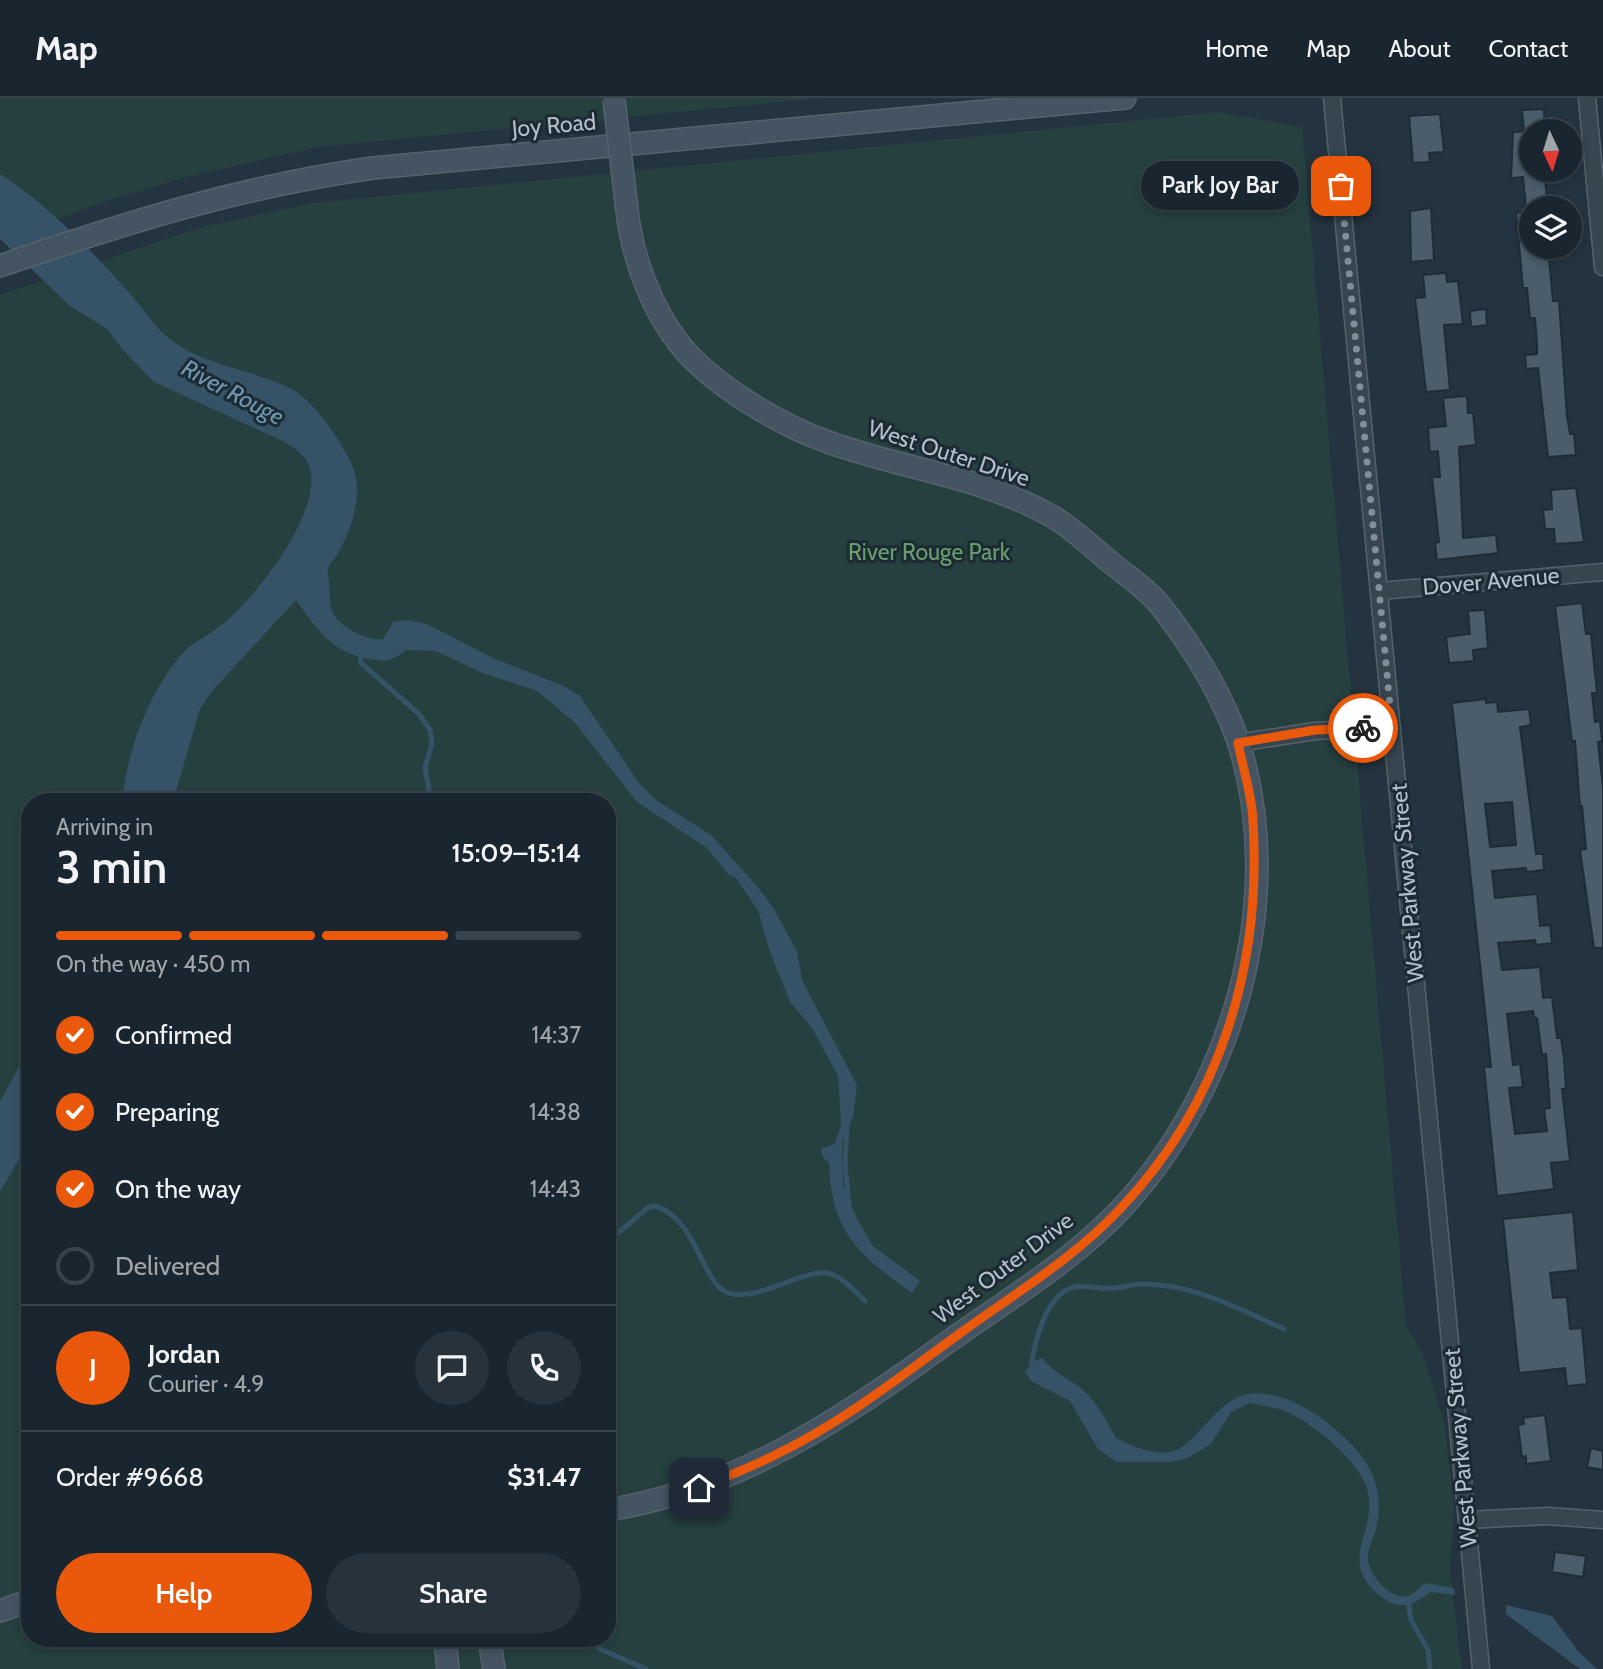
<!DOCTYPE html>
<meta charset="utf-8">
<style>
:root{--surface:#1a262f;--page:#27323b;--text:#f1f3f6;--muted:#9fa5aa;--line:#38434b;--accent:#ea580c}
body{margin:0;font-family:Cabin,sans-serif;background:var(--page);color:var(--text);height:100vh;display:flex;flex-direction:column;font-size:26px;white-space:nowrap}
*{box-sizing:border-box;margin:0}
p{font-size:23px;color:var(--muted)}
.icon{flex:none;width:38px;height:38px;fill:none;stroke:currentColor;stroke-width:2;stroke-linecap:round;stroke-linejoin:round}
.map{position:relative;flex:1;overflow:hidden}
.details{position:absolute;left:21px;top:695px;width:595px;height:854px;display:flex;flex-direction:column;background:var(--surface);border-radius:28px;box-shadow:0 4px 10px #0003,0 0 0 2px var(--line)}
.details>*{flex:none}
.needle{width:46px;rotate:176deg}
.fabs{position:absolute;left:1519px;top:21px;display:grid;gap:14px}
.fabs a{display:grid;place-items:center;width:63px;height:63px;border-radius:50%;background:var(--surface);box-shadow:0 4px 10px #0003,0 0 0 2px var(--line);font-size:35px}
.pin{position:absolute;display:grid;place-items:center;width:60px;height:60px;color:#fff;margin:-30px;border-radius:14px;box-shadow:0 4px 10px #0006}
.courier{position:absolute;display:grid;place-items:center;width:70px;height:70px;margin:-35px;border:5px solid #ea580c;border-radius:50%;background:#fff;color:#222;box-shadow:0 2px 9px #0007}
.bubble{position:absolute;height:49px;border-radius:24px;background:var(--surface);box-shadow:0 4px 10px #0003,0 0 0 2px var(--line);font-size:23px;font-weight:600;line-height:49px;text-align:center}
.summary em{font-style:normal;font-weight:600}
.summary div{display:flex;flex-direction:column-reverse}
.summary{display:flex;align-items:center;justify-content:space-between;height:119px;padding:0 35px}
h1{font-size:46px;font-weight:600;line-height:52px}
.bar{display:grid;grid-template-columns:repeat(4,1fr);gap:10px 7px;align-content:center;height:84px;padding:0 35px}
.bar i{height:9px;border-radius:5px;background:var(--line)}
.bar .on{background:var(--accent)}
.bar p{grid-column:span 4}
.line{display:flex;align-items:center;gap:18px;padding:0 35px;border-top:2px solid var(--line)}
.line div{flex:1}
.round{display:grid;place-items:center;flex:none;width:74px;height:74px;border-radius:37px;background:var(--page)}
ol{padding:0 35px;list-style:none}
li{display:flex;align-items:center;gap:21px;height:77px}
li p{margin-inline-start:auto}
li .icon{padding:7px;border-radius:50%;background:var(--accent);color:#fff;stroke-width:4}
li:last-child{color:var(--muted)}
li i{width:38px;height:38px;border:4px solid var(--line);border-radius:50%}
.button{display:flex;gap:14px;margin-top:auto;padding:14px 35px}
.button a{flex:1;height:80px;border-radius:42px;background:var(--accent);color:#fff;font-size:28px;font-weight:600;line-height:80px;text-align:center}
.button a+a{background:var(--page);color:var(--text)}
header{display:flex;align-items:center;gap:42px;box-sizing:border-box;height:98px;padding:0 35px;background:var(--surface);border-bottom:2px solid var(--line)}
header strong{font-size:33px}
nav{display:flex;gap:38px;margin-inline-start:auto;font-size:24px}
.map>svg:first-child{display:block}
.green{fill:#25403f;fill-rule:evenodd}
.water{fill:#355267}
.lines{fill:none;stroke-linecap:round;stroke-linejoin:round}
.stream{stroke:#355267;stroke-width:5}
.building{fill:#4b5d6b;stroke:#1e2c36;stroke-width:2;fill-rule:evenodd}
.minor-casing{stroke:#55626d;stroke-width:19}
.secondary-casing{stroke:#55626d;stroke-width:24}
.minor{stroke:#37454f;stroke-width:16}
.secondary{stroke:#445462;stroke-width:21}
.secondary-bridge-casing{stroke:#55626d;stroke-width:24;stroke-linecap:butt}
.secondary-bridge{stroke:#445462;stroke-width:21}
.done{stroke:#818e99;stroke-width:7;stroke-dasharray:0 12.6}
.route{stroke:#ea580c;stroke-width:9}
.labels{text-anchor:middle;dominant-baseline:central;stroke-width:6;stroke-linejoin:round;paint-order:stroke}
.street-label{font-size:23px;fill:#b3bfca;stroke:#1c2a34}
.park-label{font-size:23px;fill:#689d6c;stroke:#1c2a34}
.water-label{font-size:24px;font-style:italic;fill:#7196af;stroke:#1c2a34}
</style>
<header>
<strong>Map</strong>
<nav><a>Home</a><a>Map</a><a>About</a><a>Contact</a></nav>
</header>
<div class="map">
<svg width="1603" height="1571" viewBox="0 0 1603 1571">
<rect width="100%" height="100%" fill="#23333f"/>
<!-- green -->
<path class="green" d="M0,0H822L318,49L187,79L113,101L0,142Z
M1220,14L1302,29L1406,1227L1422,1254L1444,1324L1454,1407L1450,1474L1462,1571H0V197L198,130L313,105ZM30,704H607V1540H30Z"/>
<!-- water -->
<path class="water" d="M0,76C50,108 93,154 132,198C146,213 154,229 171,242C206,268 249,271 288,289C313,301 337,337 349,361C366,391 353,429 337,457C335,461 330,465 328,470C327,474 329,481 329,485C332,509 326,515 348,530C357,536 372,543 383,541L393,524L408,522L427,526L493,560L564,588L580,598L639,685L656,702L711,737L757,788L774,811L797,853L802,882L857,987L853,1019L842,1044L843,1086L856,1119L873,1148L920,1183L912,1195C859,1157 831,1135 829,1065L823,1059L821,1051L835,1046L841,1026L838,978L812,930L790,904L769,851L754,798L745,784L729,777L707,750L637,704L575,625L537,593L480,574L436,553L406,552C392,564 384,564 366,560C331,554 316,530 296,502L213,592L200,611L173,703H122C127,654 148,595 181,557C192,545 207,538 220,528C253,503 328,410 308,365C303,356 293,349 285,344L154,284L122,251L107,231L70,208L0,141Z
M30,949V1042L0,1094V1003Z
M1042,1260C1056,1278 1071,1280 1085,1294C1099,1307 1107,1324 1116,1340C1133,1349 1164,1362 1182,1349C1199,1337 1211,1317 1228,1305C1267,1276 1326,1319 1353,1348C1375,1371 1384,1399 1376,1431C1374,1440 1367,1451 1368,1462C1371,1479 1389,1501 1408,1498C1415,1496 1419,1489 1425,1485L1454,1490L1455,1497L1431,1494C1414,1505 1402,1514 1383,1500C1332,1462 1382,1433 1366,1388C1356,1360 1312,1325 1287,1314C1276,1309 1262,1308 1250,1305L1231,1314L1211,1346L1188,1360L1171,1364H1116L1098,1351L1070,1303L1031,1283L1025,1274L1032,1264Z
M1506,1507L1552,1518L1578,1553L1597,1571H1580L1506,1516Z"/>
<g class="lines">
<!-- stream -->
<path class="stream" d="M360,553L361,565L419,616L430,632L432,646L425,669L431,704
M736,775L758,808
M847,1028L845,1067L849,1105
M607,1144L649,1109L655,1108C697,1121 701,1182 726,1194C755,1207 808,1167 831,1176C844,1181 855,1193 865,1203
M1031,1270C1034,1247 1045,1196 1074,1189C1085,1187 1099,1191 1111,1190C1122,1190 1132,1186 1143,1186C1194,1186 1238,1211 1284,1231
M1408,1502L1411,1522L1428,1552L1430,1571
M588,1540L600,1551L646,1571"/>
</g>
<!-- building -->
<path class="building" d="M1544,11L1545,33H1524L1522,12Z
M1440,16L1444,54L1429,55L1430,64L1413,65L1409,18Z
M1531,33V72H1544L1548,110H1526L1523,79L1511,80L1513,34Z
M1431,110L1434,162L1411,164L1410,113Z
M1531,113V149H1548L1553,203H1559L1567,318L1570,336H1574L1576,357L1548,359L1538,270L1526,271L1525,257L1537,256V246L1535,220H1530L1527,190H1523L1516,115Z
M1446,175L1447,184L1458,183L1463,226L1444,227L1450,292L1426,294L1415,200L1425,199L1423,177Z
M1486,211L1487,227L1471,229L1470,213Z
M1467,298L1468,315H1473L1476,347L1459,349L1463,440L1496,437L1498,455L1437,462L1435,445L1439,444L1432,379H1440L1438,353L1430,354L1428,330L1446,328L1443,300Z
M1576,390L1584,444L1555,446L1554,431H1545L1543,412L1552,411L1551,392Z
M1582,505L1586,536H1591L1593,556L1597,595H1592L1595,624L1600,623L1602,643L1598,644L1603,690V850H1594L1580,752L1586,751L1582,708H1580L1575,643H1572L1555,508Z
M1485,512L1488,550L1473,552L1474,563L1449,565L1446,539L1470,536L1468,513Z
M1486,601V605L1497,604L1498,614L1529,611L1531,627L1520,629L1536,756H1543L1544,772L1526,774V770L1492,773L1495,800L1537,796L1540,828L1550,827L1552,845L1536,847L1535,842L1498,845L1502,872L1540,869L1543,900L1552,899L1557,940H1561L1564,960L1566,991H1562L1570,1063L1551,1065L1554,1091L1497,1098L1484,969H1491L1452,605ZM1512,704L1516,747L1490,749L1485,706ZM1533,913L1534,920H1537L1542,957L1546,956L1550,1010L1544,1011L1547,1033L1515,1036L1509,990L1523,989L1520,966L1513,967L1507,916Z
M1573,1114L1578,1172L1550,1175L1553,1200L1567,1199L1570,1231L1582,1230L1587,1286L1567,1288L1565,1270L1519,1275L1503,1121Z
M1545,1317L1551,1363L1526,1366V1358L1522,1359L1518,1327L1524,1326L1523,1320Z
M1591,1350L1603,1353V1372L1587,1369Z
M1555,1454L1586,1458L1583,1479L1552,1474Z"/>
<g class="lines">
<defs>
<path id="minor" d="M1332,0L1481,1571
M1587,0L1603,169
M1379,493L1603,474
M1238,645L1315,633L1392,629
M1467,1422L1548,1418L1603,1422"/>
<path id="secondary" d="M0,168C127,124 240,89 373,70L1125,0
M607,1412C735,1392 839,1323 941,1249C1002,1205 1069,1166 1121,1111C1232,992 1289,801 1238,643C1221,593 1192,548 1160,507C1148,492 1130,480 1115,468C1095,452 1075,432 1053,419C984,379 902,371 828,344C780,327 714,288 681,248C651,211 632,158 627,112
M0,1513L30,1502
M445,1540L448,1571
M489,1540L494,1571"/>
</defs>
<!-- minor casing -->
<use href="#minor" class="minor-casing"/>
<!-- secondary casing -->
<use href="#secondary" class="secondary-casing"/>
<!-- minor -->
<use href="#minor" class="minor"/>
<!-- secondary -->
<use href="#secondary" class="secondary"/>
<defs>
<path id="secondary-bridge" d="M614,2L627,112"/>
</defs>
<!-- secondary-bridge casing -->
<use href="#secondary-bridge" class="secondary-bridge-casing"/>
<!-- secondary-bridge -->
<use href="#secondary-bridge" class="secondary-bridge"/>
</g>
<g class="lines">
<!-- done -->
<path class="done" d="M1341,88L1392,629L1363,630"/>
<!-- route -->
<path class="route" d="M699,1390C725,1379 752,1369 777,1356C845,1323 905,1275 966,1231C1019,1193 1075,1159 1120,1111C1221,1005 1262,867 1253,723C1252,697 1243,671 1238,645L1315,632L1363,630"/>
</g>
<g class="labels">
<!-- street labels -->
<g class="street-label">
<text transform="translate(554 27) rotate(-5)">Joy Road</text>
<text transform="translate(949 355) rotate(18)">West Outer Drive</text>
<text transform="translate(1491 483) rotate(-5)">Dover Avenue</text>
<text transform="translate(1407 785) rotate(-95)">West Parkway Street</text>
<text transform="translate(1003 1170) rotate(-37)">West Outer Drive</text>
<text transform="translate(1460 1350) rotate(-95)">West Parkway Street</text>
</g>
<!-- park labels -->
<g class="park-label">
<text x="929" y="454">River Rouge Park</text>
</g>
<!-- water labels -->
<g class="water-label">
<text transform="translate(233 294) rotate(28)">River Rouge</text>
</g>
</g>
</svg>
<div class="fabs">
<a><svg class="needle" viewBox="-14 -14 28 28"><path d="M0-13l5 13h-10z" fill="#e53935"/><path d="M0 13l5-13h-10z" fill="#9fa5aa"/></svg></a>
<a><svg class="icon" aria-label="layers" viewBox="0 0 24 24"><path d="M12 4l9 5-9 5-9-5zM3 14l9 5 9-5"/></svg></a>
</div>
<div class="pin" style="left:1341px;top:88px;background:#ea580c"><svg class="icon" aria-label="bag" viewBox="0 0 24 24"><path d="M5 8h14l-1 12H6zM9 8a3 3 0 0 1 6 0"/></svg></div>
<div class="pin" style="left:699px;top:1390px;background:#1f2937"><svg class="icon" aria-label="home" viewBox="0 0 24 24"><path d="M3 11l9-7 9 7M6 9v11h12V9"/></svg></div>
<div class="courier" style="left:1363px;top:630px"><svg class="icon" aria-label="bike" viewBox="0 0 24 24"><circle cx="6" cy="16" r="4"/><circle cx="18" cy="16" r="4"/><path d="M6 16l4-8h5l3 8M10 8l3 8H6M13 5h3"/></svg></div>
<div class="bubble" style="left:1141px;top:63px;width:158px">Park Joy Bar</div>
<section class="details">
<div class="summary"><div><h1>3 min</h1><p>Arriving in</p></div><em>15:09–15:14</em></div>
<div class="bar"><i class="on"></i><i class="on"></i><i class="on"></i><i></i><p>On the way · 450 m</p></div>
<ol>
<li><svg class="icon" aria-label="check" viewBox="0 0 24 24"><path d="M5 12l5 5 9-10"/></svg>Confirmed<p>14:37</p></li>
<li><svg class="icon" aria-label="check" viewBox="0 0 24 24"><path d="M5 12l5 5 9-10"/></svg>Preparing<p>14:38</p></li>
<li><svg class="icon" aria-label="check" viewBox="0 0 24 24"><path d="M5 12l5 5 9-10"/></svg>On the way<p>14:43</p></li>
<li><i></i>Delivered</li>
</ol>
<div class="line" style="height:126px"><b class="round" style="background:var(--accent);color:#fff">J</b><div><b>Jordan</b><p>Courier · 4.9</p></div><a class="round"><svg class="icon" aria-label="chat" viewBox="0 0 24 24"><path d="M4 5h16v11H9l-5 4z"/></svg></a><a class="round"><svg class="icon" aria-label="phone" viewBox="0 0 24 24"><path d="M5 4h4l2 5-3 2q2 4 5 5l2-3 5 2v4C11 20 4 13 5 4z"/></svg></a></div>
<div class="line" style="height:91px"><div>Order #9668</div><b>$31.47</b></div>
<div class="button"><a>Help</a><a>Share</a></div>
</section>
</div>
